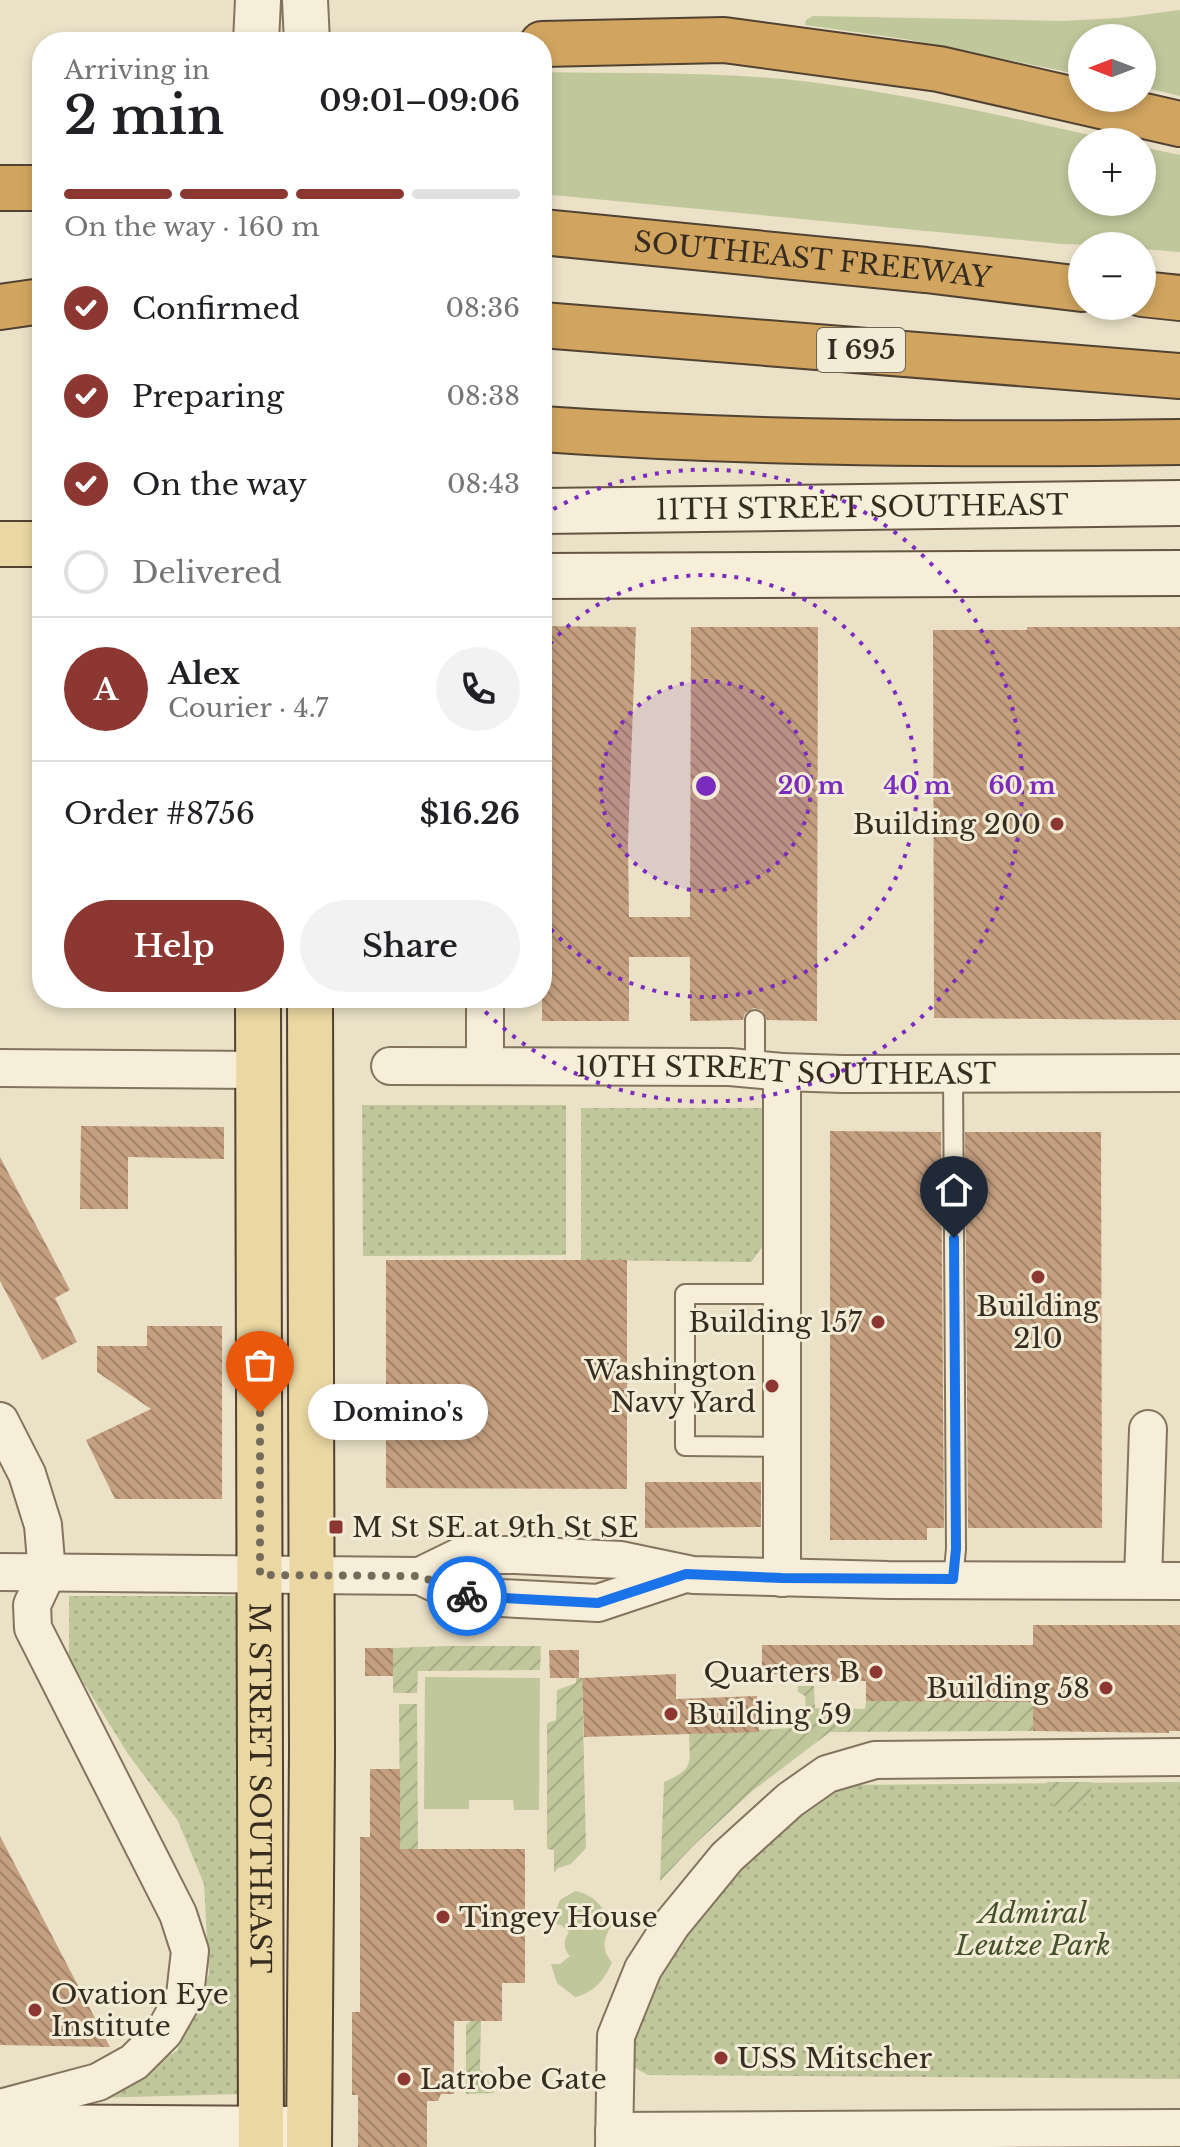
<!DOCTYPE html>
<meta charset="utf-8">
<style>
:root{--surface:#fff;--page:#f2f2f2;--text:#202124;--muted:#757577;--line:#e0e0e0;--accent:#8d3733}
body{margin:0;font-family:"Libre Baskerville",serif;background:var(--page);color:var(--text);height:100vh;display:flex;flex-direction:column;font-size:30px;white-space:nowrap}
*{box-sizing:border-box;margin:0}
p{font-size:26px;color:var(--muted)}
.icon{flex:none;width:44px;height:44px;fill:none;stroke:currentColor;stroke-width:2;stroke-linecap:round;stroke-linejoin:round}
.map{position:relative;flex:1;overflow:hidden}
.side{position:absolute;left:32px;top:32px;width:520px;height:976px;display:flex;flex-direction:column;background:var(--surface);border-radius:32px;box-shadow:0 4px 12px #0003}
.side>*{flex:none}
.needle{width:52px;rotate:270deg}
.tools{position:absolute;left:1068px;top:24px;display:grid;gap:16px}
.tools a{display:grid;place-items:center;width:88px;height:88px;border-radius:50%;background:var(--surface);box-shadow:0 4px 12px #0003;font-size:40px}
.pin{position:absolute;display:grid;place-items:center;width:68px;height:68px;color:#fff;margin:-82px -34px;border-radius:50% 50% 50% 0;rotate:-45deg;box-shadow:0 0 8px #0007}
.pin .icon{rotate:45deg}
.courier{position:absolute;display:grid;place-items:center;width:80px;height:80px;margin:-40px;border:6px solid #1a73e8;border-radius:50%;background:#fff;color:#222;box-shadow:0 2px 10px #0007}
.bubble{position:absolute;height:56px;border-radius:28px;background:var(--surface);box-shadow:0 4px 12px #0003;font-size:26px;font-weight:600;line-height:56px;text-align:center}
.summary em{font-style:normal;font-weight:600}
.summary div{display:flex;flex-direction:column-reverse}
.summary{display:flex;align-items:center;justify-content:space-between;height:136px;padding:0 32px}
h1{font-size:52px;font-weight:600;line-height:60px}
.bar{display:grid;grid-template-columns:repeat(4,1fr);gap:12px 8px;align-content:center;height:96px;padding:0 32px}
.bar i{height:10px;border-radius:6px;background:var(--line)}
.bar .active{background:var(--accent)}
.bar p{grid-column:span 4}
.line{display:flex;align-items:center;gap:20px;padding:0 32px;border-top:2px solid var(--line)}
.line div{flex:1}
.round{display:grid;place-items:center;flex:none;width:84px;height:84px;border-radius:42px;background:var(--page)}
ol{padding:0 32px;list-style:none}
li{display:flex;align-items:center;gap:24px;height:88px}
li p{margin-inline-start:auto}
li .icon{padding:8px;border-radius:50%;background:var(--accent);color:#fff;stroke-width:4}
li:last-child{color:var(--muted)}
li i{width:44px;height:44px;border:4px solid var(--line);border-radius:50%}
.button{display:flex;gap:16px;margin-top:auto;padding:16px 32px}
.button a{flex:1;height:92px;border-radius:48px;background:var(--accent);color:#fff;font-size:32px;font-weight:600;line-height:92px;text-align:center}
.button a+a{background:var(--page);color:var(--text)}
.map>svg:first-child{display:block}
.grass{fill:#c0c79b}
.park{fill:url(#park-dots)}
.garden{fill:url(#garden-furrows)}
.building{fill:url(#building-back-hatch)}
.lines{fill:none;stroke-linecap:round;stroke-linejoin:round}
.service-casing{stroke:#84745e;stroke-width:22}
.minor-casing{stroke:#84745e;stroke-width:40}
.tertiary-casing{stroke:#84745e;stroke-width:48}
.secondary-casing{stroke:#665541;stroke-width:48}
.primary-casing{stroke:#524232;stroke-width:48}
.motorway-casing{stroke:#524232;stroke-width:48}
.service{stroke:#f6eed9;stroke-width:18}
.minor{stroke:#f6eed9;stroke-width:36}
.tertiary{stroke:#f6eed9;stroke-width:44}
.secondary{stroke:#f6eed9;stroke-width:44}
.primary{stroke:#ead7a2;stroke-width:44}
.motorway{stroke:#d1a560;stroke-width:44}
.done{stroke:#756b5a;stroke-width:8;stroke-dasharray:0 14.4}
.route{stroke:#1a73e8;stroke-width:10}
.ring{fill:none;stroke:#7b2cbf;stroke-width:4;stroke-dasharray:4 8}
.poi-dot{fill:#8d3733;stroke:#f2ebd6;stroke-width:3}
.labels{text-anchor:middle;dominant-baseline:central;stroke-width:6;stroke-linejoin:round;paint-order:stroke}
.shield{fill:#f2ebd6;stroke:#6e6557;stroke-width:2}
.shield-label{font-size:26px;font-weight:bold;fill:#362c20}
.street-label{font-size:28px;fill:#362c20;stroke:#f2ebd6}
.poi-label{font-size:28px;fill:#362c20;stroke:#f2ebd6;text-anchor:start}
.park-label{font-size:28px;font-style:italic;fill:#445029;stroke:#f2ebd6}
.centre{fill:#7b2cbf;stroke:#f2ebd6;stroke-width:4}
.ring-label{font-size:24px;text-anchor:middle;font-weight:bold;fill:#7b2cbf;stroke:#f2ebd6;stroke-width:6;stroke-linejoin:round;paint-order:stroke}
</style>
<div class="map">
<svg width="1180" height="2147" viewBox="0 0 1180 2147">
<defs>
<pattern id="park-dots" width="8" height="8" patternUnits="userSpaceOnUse" patternTransform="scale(2)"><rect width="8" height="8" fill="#c0c79b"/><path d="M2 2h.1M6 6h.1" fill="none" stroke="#a6ab85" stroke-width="1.8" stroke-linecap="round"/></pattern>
<pattern id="garden-furrows" width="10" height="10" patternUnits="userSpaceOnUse" patternTransform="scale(2)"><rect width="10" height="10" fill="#c0c79b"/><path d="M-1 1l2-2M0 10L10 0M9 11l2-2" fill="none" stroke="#a6ab85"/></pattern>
<pattern id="building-back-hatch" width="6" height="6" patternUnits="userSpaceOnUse" patternTransform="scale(2)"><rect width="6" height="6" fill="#c5a080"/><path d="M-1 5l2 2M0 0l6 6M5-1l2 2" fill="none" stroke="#a18368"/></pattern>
</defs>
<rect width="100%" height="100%" fill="#eae1c7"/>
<!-- grass -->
<path class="grass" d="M1180,10V96L1142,87V38H1082V75L905,39L805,25L806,20L813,16L1062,21L1119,18Z
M542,72C631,74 722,71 810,82C914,95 1018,119 1121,142H1082V202H1142V147L1180,155V252L1142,249V246L1062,244L542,194Z
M425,1677L540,1678L539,1810H514L513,1800H469V1809H424Z
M575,1891C594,1894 604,1908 612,1925C603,1939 601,1950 612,1962C605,1979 594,1993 575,1997L557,1983L551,1964H560L570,1956C563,1949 563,1940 569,1932L561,1925L551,1923L560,1900Z"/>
<!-- park -->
<path class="park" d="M362,1105H566V1255L363,1256Z
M581,1108H767V1241L751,1262L581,1260Z
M69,1596H236L239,2094L93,2098L177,2051L209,1974L204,1884L178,1821L128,1754L69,1659Z
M1180,1782V2079L648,2075L630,2065C630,2041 636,2016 646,1994C652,1979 664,1966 673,1953C720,1886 775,1825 848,1785Z"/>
<!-- garden -->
<path class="garden" d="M1017,1645H1033V1731L830,1732L751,1792L694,1845L660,1881L664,1782C694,1769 690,1765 689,1734L790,1728L803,1721L806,1711L805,1696L798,1692V1686H814L815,1708L865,1709L866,1701L1017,1670Z
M448,1646H541L540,1670L418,1671L417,1693H393V1648Z
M576,1677L582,1678L586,1848L571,1864L558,1868L554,1873V1850L547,1849V1723L556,1720L557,1690L576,1683Z
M399,1704H417L418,1849H392L400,1823Z
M1046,1782H1093C1088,1804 1076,1822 1053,1806Z
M472,2020L481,2021L480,2070L486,2074L494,2093L466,2094V2025Z"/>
<!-- building -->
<path class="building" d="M542,626L636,627L628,841L629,917H690L691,627H818L817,1021L767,1020L762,1010L754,1008L745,1013L743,1020L690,1021V957H629V1021H542Z
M1027,627H1180V1020L934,1018L933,630H1027Z
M81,1126L224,1127V1159L128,1157V1209H80Z
M830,1131L941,1132L944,1528H927V1540H830Z
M965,1132H1101L1102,1528H968Z
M0,1157L70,1290L55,1298L77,1342L42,1360L0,1281Z
M386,1260H627V1489L386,1488Z
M147,1326H222V1499H115L86,1440L151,1409L97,1372V1346H147Z
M645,1482H761V1527L645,1528Z
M1033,1625H1180V1731H1169V1733L1033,1731V1702L866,1701V1681H820V1675L762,1674V1645H1033Z
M365,1648H393V1676H365Z
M549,1650H579V1678H550Z
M676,1674V1699L757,1696L759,1732L584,1737L582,1678Z
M370,1769H400V1849H525V1983H502V2021H454V2094H441L438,2101H427V2147H358V2095H352V2012H360V1837H370Z
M0,1836L110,2047L0,2045Z"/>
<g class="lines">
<defs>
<path id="service" d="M755,1069V1020
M782,1294H685V1446L782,1447
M953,1579L956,1549L953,1074"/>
<g id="minor">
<path d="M485,1065V998"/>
<path id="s1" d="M390,1066L730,1067L782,1072L843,1074L1180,1073"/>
<path d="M0,1068L259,1070"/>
<path d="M782,1072V1578"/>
<path d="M0,1421L27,1474L43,1525L47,1573L32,1605L33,1628L178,1914L190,1951L185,1995L164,2032L134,2062L98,2082L0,2108"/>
<path d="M0,1572L420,1576L463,1555H516L621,1560L693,1575L888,1580L1180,1581"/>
<path d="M420,1576L462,1596L598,1603L685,1574"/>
<path d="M1143,1580L1148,1429"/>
<path d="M614,2131L1180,2128"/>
<path d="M614,2147L616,2036L643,1969L672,1924L727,1857L790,1800L827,1774L875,1760L1180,1757"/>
</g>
<path id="tertiary" d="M305,0L307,42
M256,42L258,0"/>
<g id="secondary">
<path id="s2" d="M542,511L1180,503"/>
<path d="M542,576L1180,573"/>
<path d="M0,2127L309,2129"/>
</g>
<g id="primary">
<path d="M0,544H42"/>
<path id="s3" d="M258,998L261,2147"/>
<path d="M309,2147L312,1751L310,998"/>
</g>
<g id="motorway">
<path d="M542,44L724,40L939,69L1180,124"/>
<path d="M0,188H42"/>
<path id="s4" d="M542,232L926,270L1082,289"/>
<path d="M1142,294L1180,298"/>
<path d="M0,307L42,301"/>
<path d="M542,325L1180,376"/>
<path d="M542,429C754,444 967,445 1180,442"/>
</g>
</defs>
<!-- service casing -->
<use href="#service" class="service-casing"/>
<!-- minor casing -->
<use href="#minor" class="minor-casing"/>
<!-- tertiary casing -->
<use href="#tertiary" class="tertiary-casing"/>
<!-- secondary casing -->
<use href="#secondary" class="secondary-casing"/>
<!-- primary casing -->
<use href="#primary" class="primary-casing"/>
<!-- motorway casing -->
<use href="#motorway" class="motorway-casing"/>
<!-- service -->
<use href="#service" class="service"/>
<!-- minor -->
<use href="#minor" class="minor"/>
<!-- tertiary -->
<use href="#tertiary" class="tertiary"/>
<!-- secondary -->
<use href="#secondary" class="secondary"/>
<!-- primary -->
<use href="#primary" class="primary"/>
<!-- motorway -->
<use href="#motorway" class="motorway"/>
</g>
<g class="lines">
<!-- done -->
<path class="done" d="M260,1413V1575L420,1576L467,1596"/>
<!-- route -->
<path class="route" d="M467,1596L598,1603L686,1574L782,1578L953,1579L956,1549L954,1238"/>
</g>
<!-- distance rings -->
<circle cx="706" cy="786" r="105" fill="#7b2cbf" fill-opacity=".12"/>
<g class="ring">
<circle cx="706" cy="786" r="105"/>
<path d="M542 653A211 211 0 1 1 542 919"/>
<path d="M543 515A316 316 0 1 1 473 999"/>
</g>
<!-- markers -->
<g class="poi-dot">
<circle cx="1057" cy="824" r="8"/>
<circle cx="1038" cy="1277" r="8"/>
<circle cx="878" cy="1322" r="8"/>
<circle cx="772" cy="1386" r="8"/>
<rect x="328" y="1519" width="16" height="16" rx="4"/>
<circle cx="876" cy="1672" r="8"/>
<circle cx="1106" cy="1688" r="8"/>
<circle cx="671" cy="1714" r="8"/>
<circle cx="443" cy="1917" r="8"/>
<circle cx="35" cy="2010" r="8"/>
<circle cx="721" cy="2058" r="8"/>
<circle cx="404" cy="2079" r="8"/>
</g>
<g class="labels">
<!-- shield labels -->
<rect class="shield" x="817" y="328" width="88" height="44" rx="6"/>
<g class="shield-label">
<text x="861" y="350">I 695</text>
</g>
<!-- street labels -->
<g class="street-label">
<text stroke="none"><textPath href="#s4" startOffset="272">SOUTHEAST FREEWAY</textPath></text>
<text stroke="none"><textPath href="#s2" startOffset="320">11TH STREET SOUTHEAST</textPath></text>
<text stroke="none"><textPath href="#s1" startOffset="396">10TH STREET SOUTHEAST</textPath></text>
<text stroke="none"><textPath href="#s3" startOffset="790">M STREET SOUTHEAST</textPath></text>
</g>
<!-- poi labels -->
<g class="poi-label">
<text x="1041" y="824" text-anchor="end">Building 200</text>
<text x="1038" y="1306" text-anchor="middle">Building<tspan x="1038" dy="32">210</tspan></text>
<text x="862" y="1322" text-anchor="end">Building 157</text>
<text x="756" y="1370" text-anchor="end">Washington<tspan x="756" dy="32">Navy Yard</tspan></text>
<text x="352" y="1527">M St SE at 9th St SE</text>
<text x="860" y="1672" text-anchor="end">Quarters B</text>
<text x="1090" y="1688" text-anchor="end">Building 58</text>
<text x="687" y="1714">Building 59</text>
<text x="459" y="1917">Tingey House</text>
<text x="51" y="1994">Ovation Eye<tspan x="51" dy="32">Institute</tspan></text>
<text x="737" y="2058">USS Mitscher</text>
<text x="420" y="2079">Latrobe Gate</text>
</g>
<!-- park labels -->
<g class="park-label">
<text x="1033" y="1913">Admiral<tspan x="1033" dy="32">Leutze Park</tspan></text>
</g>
</g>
<circle cx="706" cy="786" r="12" class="centre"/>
<g class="ring-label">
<text x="811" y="794">20 m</text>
<text x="917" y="794">40 m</text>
<text x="1022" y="794">60 m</text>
</g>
</svg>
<div class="tools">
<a><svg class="needle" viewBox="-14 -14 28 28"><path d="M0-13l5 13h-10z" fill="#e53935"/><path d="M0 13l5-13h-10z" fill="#757577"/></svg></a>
<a>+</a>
<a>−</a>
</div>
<div class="pin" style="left:260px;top:1413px;background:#ea580c"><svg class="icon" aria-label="bag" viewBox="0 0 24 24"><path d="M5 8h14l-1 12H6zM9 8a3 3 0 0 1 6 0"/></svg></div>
<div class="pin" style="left:954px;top:1238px;background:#1f2937"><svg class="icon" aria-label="home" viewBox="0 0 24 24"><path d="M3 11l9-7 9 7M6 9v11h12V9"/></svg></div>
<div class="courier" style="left:467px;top:1596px"><svg class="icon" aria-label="bike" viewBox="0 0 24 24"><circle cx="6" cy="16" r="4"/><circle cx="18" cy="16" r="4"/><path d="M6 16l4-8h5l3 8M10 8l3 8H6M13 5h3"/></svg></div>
<div class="bubble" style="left:308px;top:1384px;width:180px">Domino's</div>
<section class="side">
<div class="summary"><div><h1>2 min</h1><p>Arriving in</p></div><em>09:01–09:06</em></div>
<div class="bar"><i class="active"></i><i class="active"></i><i class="active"></i><i></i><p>On the way · 160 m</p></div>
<ol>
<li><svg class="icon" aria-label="check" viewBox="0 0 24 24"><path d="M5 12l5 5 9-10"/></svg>Confirmed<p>08:36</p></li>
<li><svg class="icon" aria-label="check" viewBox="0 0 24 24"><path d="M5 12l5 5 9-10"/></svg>Preparing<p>08:38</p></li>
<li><svg class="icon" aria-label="check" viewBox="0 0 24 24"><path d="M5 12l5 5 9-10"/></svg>On the way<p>08:43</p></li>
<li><i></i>Delivered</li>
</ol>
<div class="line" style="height:144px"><b class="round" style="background:var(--accent);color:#fff">A</b><div><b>Alex</b><p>Courier · 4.7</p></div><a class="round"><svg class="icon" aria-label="phone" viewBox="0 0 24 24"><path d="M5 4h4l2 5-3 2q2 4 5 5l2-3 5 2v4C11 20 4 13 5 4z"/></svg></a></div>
<div class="line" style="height:104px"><div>Order #8756</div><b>$16.26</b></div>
<div class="button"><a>Help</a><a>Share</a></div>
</section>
</div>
